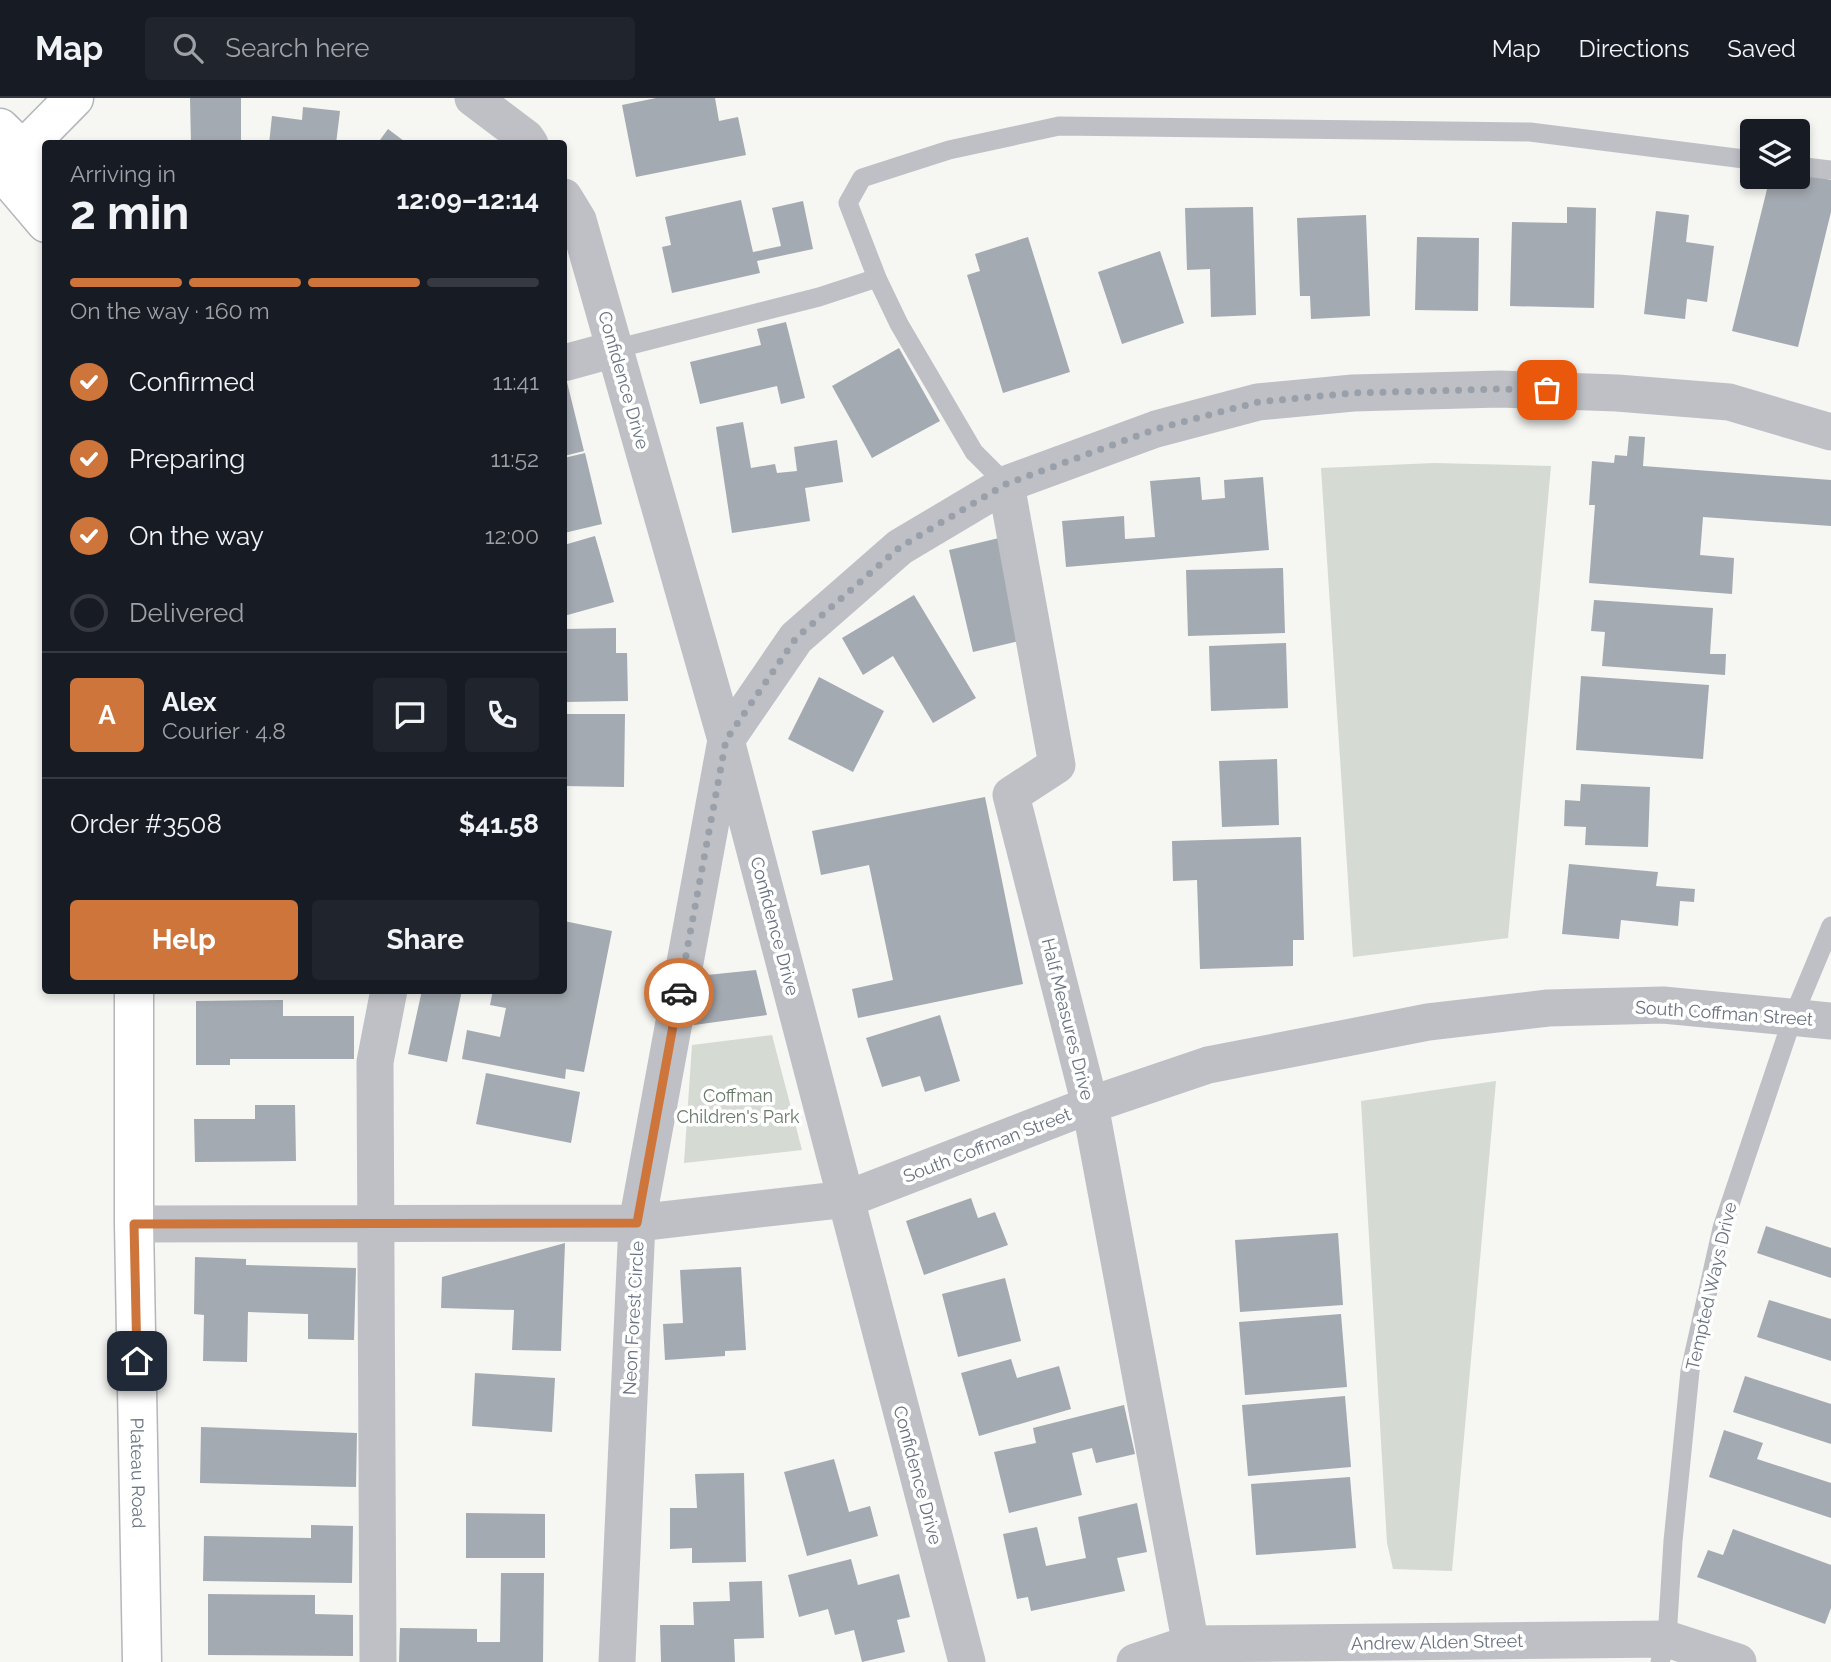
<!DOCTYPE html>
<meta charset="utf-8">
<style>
:root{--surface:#171b24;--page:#20242c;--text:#f1f3f6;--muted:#9ea1a6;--line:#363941;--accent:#ce753c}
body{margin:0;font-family:Raleway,sans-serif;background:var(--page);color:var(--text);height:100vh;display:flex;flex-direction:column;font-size:26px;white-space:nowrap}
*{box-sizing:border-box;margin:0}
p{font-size:23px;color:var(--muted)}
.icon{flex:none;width:38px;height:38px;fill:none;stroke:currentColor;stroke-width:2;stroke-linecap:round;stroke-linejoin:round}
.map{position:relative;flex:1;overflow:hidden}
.sheet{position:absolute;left:42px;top:42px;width:525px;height:854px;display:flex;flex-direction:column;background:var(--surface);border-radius:7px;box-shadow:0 4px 10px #0003}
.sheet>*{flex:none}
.fabs{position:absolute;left:1740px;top:21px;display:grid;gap:14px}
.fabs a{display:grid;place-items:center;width:70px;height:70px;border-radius:7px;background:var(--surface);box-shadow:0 4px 10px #0003;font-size:35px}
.pin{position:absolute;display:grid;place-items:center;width:60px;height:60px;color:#fff;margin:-30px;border-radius:14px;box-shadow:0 4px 10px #0006}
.courier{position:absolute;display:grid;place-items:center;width:70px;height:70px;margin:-35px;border:5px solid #ce753c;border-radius:50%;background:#fff;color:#222;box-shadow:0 2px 9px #0007}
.head em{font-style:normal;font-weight:700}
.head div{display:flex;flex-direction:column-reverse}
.head{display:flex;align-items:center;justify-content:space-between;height:119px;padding:0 28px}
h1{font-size:46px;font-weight:700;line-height:52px}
.bar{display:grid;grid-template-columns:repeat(4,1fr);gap:10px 7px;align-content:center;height:84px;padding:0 28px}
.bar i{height:9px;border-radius:5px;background:var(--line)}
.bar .current{background:var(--accent)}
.bar p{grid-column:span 4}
.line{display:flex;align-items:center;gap:18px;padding:0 28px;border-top:2px solid var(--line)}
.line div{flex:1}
.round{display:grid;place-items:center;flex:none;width:74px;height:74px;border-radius:7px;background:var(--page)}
ol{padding:0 28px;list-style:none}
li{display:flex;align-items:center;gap:21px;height:77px}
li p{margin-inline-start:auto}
li .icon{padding:7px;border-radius:50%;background:var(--accent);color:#fff;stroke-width:4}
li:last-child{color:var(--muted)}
li i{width:38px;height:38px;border:4px solid var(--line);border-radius:50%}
.primary-button{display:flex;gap:14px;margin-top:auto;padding:14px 28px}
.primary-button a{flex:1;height:80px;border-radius:7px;background:var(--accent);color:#fff;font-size:28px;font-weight:700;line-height:80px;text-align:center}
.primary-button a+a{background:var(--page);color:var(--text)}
header{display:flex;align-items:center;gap:42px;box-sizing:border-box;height:98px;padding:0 35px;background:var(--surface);border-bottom:2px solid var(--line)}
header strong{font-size:33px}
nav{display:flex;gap:38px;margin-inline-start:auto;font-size:24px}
.search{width:490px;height:63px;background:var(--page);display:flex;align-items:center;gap:18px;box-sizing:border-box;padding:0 24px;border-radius:7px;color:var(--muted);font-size:26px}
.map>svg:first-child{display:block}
.green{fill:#d5dad3}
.building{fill:#a4aab1}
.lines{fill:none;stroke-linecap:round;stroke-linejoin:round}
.secondary-casing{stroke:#b3b6bb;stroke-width:41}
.lane{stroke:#bec0c5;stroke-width:19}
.street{stroke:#bec0c5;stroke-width:37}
.secondary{stroke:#fff;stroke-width:38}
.done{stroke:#9aa0a9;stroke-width:7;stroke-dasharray:0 12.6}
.route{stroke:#ce753c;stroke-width:9}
.labels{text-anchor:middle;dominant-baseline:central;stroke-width:7;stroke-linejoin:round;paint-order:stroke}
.street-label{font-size:18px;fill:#697281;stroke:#fff}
.park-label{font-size:18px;fill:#687967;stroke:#fff}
</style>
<header>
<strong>Map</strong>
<div class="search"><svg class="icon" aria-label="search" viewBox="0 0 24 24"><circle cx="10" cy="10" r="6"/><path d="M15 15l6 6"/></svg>Search here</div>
<nav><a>Map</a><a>Directions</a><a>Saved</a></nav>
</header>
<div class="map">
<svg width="1831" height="1564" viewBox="0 0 1831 1564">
<rect width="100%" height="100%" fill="#f6f6f3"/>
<!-- green -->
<path class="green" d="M1434,365L1551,368L1508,840L1353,859L1321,370Z
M772,937L802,1052L684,1065L692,947Z
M1496,983L1452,1473L1393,1471L1387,1445L1361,1003Z"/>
<!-- building -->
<path class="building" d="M190,0H241V46H191Z
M656,0H715L719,23L738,19L746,57L636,79L622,7Z
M303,9L340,13L336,46H269L272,18L302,22Z
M388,31L408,46H377Z
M1797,74L1831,82V114L1798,249L1732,233L1770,79H1797Z
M741,102L753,154L781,148L772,110L803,103L813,151L757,163L760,175L672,195L662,149L671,147L665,119Z
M1253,109L1256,217L1211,219L1210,171L1187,172L1185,110Z
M1567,109L1596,110L1594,210L1510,208L1512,124L1567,125Z
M1656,113L1689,117L1686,144L1714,148L1707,204L1687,201L1685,221L1644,216Z
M1366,117L1370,218L1311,221L1310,198H1300L1297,120Z
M1028,139L1070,274L1003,295L967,177L980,173L975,156Z
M1417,139L1479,140L1478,213L1415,212Z
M1160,153L1184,225L1122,246L1098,174Z
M786,224L805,300L781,306L777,288L700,306L690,264L761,247L757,231Z
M899,250L940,323L872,360L832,288Z
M564,280H566L584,353L564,358Z
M743,324L751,370L775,366L777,375L797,373L794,349L837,342L843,384L805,390L810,423L732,435L716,329Z
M1629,338L1645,339L1643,368L1831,382V428L1703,419L1700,457L1734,460L1732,496L1589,485L1595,407H1589L1592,363L1614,365L1615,357L1627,358Z
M585,355L602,426L564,435V360Z
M1200,379L1202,402L1225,400L1224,382L1263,379L1269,452L1066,469L1062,423L1124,418L1125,441L1155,439L1150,383Z
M595,438L614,504L564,518V447Z
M999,440L1023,542L973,554L949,452Z
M1283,470L1285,535L1188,538L1186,472Z
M914,497L976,600L933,625L893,558L863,577L842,540Z
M1594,502L1713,510L1710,556H1726L1725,577L1602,568L1605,534L1591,533Z
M616,530V555H627L628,603L564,604V531Z
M1286,545L1288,610L1211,613L1209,548Z
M1581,578L1709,587L1703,661L1576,652Z
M819,579L884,613L853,674L788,641Z
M564,616H625L624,689L564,688Z
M1277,661L1279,727L1222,729L1219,663Z
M1581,686L1650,689L1648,749L1585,747L1586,729L1564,728L1565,702L1580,703Z
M985,699L1023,886L858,920L852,891L893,882L869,767L821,777L812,733Z
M1301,739L1304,842H1293V868L1200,871L1197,782L1173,783L1172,743Z
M1569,766L1658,774L1656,788L1695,791L1694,804L1680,803L1678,828L1621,822L1619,841L1562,836Z
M564,823L612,833L584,974L566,971L565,981L462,961L467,932L500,939L506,910L490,907L493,892H564Z
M756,872L767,917L694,927L697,878Z
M422,892H462L447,964L408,956Z
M283,902V918H354V961H230V967H196V903Z
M940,917L960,983L925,994L920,978L882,989L866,940Z
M486,975L580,994L571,1045L476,1026Z
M255,1007H295L296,1063L195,1064L194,1021H255Z
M971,1100L978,1120L995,1114L1008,1147L924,1177L906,1123Z
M1766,1128L1831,1150V1180L1757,1155Z
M1338,1135L1343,1207L1240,1214L1235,1142Z
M565,1145L561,1253L512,1252L514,1212L441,1210L442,1179Z
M195,1159L246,1161V1167L356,1170L354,1242L308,1241V1216L248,1214L247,1264L203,1263L204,1217L194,1216Z
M741,1169L746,1252L725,1253V1258L665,1262L663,1226L683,1225L680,1172Z
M1005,1180L1021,1243L958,1259L942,1196Z
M1769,1202L1831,1221V1263L1757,1239Z
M1341,1216L1347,1289L1245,1297L1239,1224Z
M1011,1261L1017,1280L1059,1268L1071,1311L979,1338L961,1275Z
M475,1275L555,1280L552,1334L472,1328Z
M1745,1278L1831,1306V1346L1733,1314Z
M1345,1298L1351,1369L1248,1378L1242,1307Z
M1124,1307L1135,1356L1096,1365L1092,1350L1072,1355L1082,1397L1009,1415L994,1354L1036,1345L1033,1330Z
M201,1329L357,1335L356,1389L200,1385Z
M1724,1332L1763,1345L1757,1361L1831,1385V1420L1709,1379Z
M834,1361L849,1414L870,1408L878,1438L807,1458L784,1374Z
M744,1375L746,1464L692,1465V1450L670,1451V1410H697L695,1376Z
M1350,1379L1356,1450L1256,1457L1251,1386Z
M1137,1405L1147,1454L1117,1460L1125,1493L1031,1513L1028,1499L1017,1501L1003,1436L1037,1429L1046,1468L1086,1460L1078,1419Z
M466,1415L545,1416V1460H466Z
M311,1427L353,1428L352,1485L203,1483L204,1438L311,1440Z
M1733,1431L1831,1467V1510L1825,1526L1697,1479L1708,1452L1723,1457Z
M851,1461L858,1487L899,1476L910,1519L897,1522L905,1554L862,1564L854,1532L835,1537L828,1511L799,1519L788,1477Z
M501,1475H544L543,1564H399L400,1530L477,1531V1544H500Z
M762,1483L764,1540L734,1541L735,1564H661L660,1527H694L693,1504L730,1503L729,1484Z
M208,1496L315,1497V1516L353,1517V1558L208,1557Z"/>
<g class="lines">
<defs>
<g id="secondary">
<path d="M0,30L46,75"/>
<path d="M0,71L46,125"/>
<path d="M2,73L74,0"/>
<path id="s1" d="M134,892V1126L142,1564"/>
</g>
</defs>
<!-- secondary casing -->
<use href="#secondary" class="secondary-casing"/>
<!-- lane -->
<path class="lane" d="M1797,68L1831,72
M877,180L899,226L974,354L1006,386
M615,251L819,199L877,180L848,105L862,80L949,52L1059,28L1530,34L1752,62
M1660,1564L1667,1541L1673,1443L1690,1273L1722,1130L1793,919L1831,828"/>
<!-- street -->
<path class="street" d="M473,0L526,40L530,46
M564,99L578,122L726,642L967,1564
M564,265L615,251
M1006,386L1057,667L1011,697L1090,1007L1194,1564
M134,1126L637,1125L847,1101L1090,1007L1208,967L1428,924L1548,910L1663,907L1831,923
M378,1564L375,964L389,892
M617,1564L637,1125L726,642L796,540L900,449L1006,386L1156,331L1258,304L1353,295L1500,291L1617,295L1729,304L1831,334
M1135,1564L1189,1546L1667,1541L1738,1564"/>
<!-- secondary -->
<use href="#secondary" class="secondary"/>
</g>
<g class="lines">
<!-- done -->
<path class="done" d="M679,895L726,642L796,540L900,449L1006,386L1156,331L1258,304L1353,295L1500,291L1547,292"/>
<!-- route -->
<path class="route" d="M137,1263L134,1126L637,1125L679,895"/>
</g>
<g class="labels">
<!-- street labels -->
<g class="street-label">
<text transform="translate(624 282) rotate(74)">Confidence Drive</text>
<text transform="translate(775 828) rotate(75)">Confidence Drive</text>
<text transform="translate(1724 915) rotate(4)">South Coffman Street</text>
<text transform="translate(1068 921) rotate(76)">Half Measures Drive</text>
<text transform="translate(987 1047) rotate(-21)">South Coffman Street</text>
<text transform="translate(1711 1188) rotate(-77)">Tempted Ways Drive</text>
<text transform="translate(633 1220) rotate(-87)">Neon Forest Circle</text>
<text stroke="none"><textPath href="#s1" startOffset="483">Plateau Road</textPath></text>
<text transform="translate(918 1377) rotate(75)">Confidence Drive</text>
<text transform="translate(1437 1544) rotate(-1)">Andrew Alden Street</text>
</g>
<!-- park labels -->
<g class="park-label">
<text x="738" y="997">Coffman<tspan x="738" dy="21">Children's Park</tspan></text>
</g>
</g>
</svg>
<div class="fabs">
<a><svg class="icon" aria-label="layers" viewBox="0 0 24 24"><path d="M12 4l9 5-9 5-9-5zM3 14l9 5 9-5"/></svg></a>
</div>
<div class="pin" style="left:1547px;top:292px;background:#ea580c"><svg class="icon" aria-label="bag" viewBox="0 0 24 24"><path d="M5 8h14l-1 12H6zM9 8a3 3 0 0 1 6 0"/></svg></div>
<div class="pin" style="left:137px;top:1263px;background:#1f2937"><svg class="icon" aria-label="home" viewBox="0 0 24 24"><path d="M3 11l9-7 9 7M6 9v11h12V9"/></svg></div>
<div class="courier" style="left:679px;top:895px"><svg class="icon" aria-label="car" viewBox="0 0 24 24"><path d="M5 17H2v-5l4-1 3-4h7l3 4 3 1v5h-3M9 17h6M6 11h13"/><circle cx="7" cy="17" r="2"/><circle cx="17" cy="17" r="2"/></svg></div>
<section class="sheet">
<div class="head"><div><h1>2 min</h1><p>Arriving in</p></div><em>12:09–12:14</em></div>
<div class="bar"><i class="current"></i><i class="current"></i><i class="current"></i><i></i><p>On the way · 160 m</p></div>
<ol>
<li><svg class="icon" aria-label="check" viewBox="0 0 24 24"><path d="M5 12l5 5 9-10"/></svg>Confirmed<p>11:41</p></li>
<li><svg class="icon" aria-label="check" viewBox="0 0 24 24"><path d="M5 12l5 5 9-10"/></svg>Preparing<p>11:52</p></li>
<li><svg class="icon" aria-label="check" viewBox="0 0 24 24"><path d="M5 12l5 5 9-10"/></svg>On the way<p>12:00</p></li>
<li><i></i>Delivered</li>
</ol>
<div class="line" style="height:126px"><b class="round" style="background:var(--accent);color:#fff">A</b><div><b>Alex</b><p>Courier · 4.8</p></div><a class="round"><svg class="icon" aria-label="chat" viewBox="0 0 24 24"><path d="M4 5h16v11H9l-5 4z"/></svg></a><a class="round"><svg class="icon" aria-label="phone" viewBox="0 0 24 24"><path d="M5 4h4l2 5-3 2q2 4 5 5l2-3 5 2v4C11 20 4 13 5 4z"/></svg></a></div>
<div class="line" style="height:91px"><div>Order #3508</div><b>$41.58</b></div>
<div class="primary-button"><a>Help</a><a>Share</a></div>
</section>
</div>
